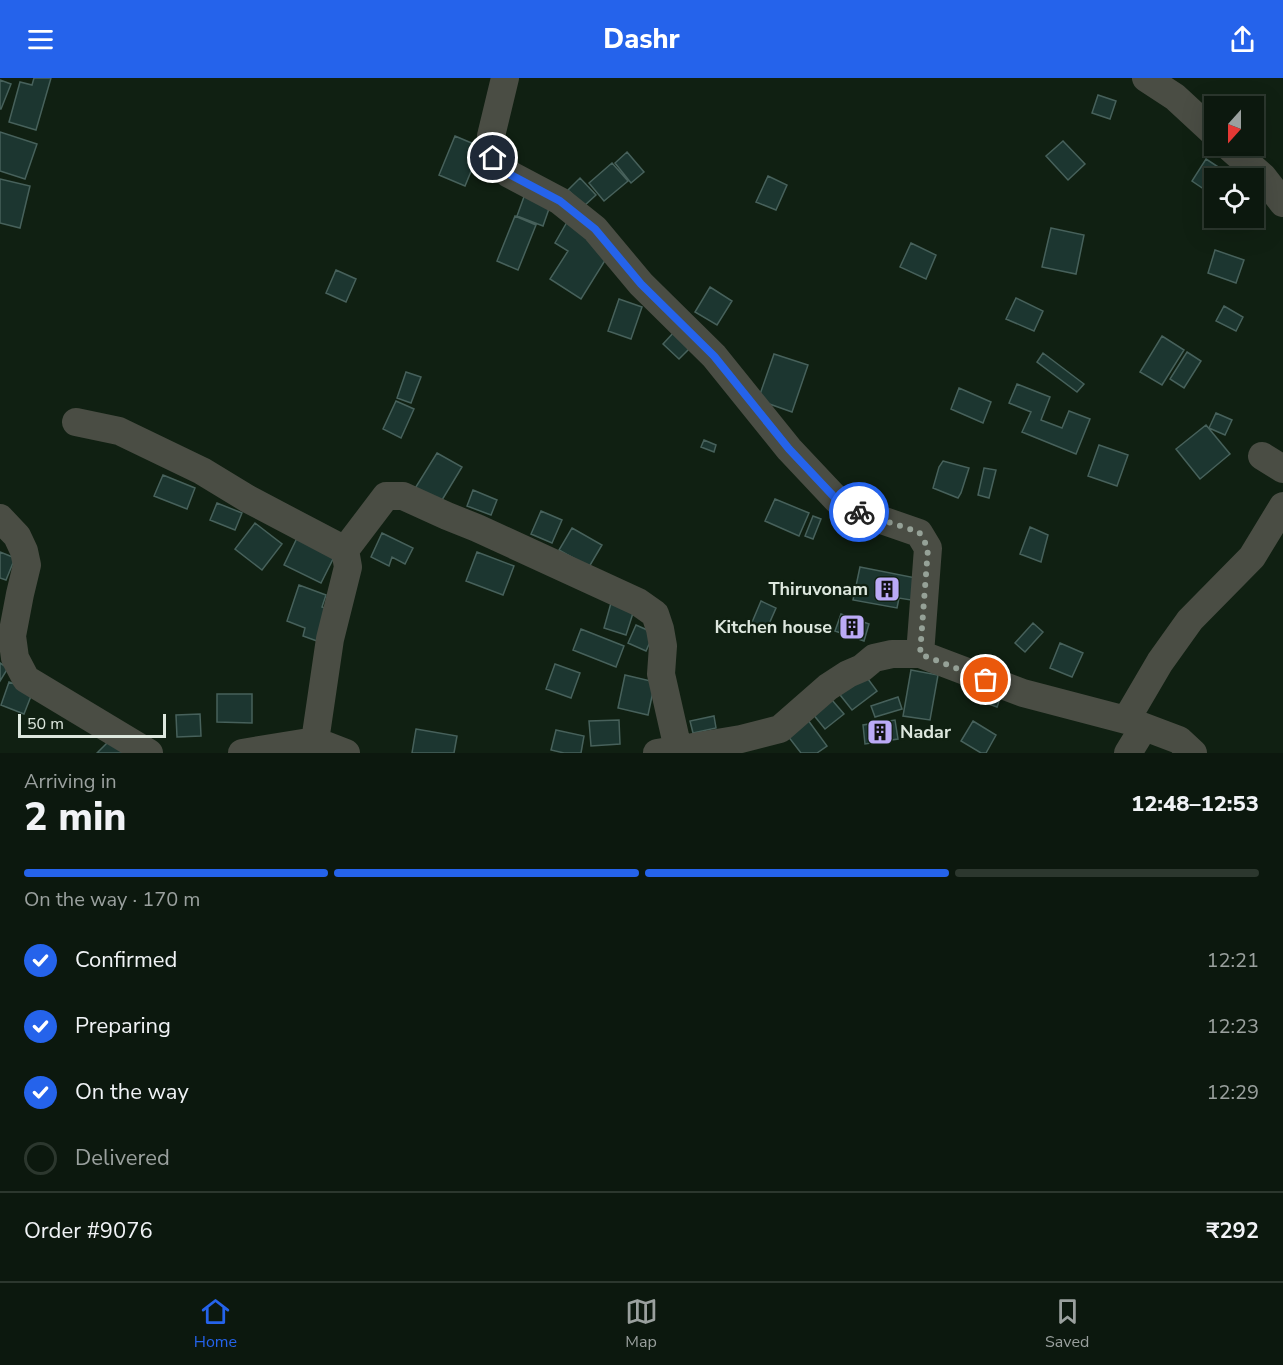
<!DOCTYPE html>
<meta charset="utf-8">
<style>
:root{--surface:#0c180e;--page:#1a251c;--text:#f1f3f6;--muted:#9aa09e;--line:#2c372e;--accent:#2563eb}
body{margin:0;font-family:"Nunito Sans",sans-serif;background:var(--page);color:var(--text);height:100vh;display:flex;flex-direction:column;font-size:22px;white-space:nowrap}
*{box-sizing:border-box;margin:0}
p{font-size:20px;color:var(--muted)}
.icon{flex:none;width:33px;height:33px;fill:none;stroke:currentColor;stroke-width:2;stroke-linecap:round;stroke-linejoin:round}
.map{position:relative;height:675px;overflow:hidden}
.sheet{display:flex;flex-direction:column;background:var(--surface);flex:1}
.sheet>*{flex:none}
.needle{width:39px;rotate:201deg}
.controls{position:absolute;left:1204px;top:18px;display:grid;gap:12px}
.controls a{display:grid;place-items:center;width:60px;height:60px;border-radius:0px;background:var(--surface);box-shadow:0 6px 24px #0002,0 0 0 2px var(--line);font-size:30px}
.scale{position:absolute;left:18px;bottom:15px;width:148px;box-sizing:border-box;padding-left:6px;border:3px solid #dde7de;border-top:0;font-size:16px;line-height:21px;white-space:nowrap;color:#dde7de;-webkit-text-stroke:4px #102012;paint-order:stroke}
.pin{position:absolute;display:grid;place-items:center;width:51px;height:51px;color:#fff;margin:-26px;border:3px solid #fff;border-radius:50%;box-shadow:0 2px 6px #0007}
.courier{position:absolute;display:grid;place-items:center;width:60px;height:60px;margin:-30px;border:4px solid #2563eb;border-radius:50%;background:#fff;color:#222;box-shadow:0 2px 8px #0007}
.head em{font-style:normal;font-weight:800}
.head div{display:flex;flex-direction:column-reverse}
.head{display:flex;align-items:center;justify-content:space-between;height:102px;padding:0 24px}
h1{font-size:39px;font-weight:800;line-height:45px}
.bar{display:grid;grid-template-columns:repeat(4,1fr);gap:9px 6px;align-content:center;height:72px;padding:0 24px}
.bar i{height:8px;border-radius:4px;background:var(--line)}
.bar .on{background:var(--accent)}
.bar p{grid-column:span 4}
.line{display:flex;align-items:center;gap:15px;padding:0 24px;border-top:2px solid var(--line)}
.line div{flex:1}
ol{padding:0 24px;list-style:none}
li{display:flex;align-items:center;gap:18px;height:66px}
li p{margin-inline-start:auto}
li .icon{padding:6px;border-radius:50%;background:var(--accent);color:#fff;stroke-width:4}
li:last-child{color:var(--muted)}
li i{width:33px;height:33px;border:3px solid var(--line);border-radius:50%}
header{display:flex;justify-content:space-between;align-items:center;height:78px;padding:0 24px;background:var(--accent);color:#fff;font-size:27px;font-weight:800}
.dock{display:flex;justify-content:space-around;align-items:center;height:84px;border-top:2px solid var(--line);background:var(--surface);font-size:16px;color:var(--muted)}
.dock a{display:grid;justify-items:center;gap:3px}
.dock .on{color:var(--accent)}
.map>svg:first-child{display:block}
.building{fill:#1c3630;stroke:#47615b;stroke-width:1.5}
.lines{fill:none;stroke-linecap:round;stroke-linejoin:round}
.minor{stroke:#4a4d44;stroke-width:28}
.done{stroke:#95a197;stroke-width:6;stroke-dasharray:0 10.8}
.route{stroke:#2563eb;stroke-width:8}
.labels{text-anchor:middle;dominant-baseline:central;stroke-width:4.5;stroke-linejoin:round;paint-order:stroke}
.poi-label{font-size:18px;font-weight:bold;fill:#dde7de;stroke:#102012;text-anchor:end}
</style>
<header><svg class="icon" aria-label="menu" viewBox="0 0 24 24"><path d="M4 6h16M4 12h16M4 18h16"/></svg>Dashr<svg class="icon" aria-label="share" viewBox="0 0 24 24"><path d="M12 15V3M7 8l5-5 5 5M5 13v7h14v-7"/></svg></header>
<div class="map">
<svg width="1283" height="675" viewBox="0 0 1283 675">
<rect width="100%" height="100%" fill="#102012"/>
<!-- building -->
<path class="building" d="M34,0H51L36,52L9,44L20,4L32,7Z
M0,2L11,6L1,31H0Z
M1098,17L1116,23L1110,41L1092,35Z
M0,54L37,66L25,101L0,93Z
M455,58L481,69L465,108L439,97Z
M1063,63L1085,86L1068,102L1046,78Z
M627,74L644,94L631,105L615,85Z
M1206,81L1229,96L1226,100H1215L1214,118L1192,103Z
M612,85L628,103L604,123L589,105Z
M768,98L787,107L776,132L756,124Z
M580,100L596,117L584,128L568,112Z
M0,101L30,108L20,150L0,145Z
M525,116L551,125L543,148L517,138Z
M515,138L536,147L518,192L497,183Z
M567,144L609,176L581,221L550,201L568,173L555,165Z
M1051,150L1084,157L1076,196L1042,189Z
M911,165L936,177L926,201L900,189Z
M1215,172L1244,182L1236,205L1208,195Z
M336,192L356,201L346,224L326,215Z
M710,209L732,223L717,247L695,234Z
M1016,220L1043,233L1034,253L1006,241Z
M619,221L642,229L631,261L608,253Z
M1224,228L1243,239L1236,253L1216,243Z
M674,254L690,270L679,281L663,266Z
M1162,258L1184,272L1162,307L1140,294Z
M1187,274L1201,283L1184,310L1170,301Z
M1043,275L1084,306L1077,314L1037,284Z
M774,276L808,287L792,334L758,322Z
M406,294L421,299L411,325L397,320Z
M1017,306L1050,319L1041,342L1062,350L1069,333L1090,341L1076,376L1022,354L1031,334L1009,325Z
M959,310L991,324L983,345L951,331Z
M396,323L414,331L401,360L383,351Z
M1216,335L1232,342L1225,357L1209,350Z
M1206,347L1230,376L1200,401L1176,371Z
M704,362L716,367L714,374L701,369Z
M1099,367L1128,377L1117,408L1088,398Z
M437,375L462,389L439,427L414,412Z
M943,383L969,390L961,415L958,420L933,410L939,389Z
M984,390L996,392L989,420L978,417Z
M163,397L195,410L187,431L154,418Z
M473,412L497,422L491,437L467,428Z
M775,421L809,435L799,458L765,443Z
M217,425L242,435L235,452L210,442Z
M541,433L562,442L552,465L531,456Z
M813,438L821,441L813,461L805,458Z
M255,445L282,466L262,492L235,471Z
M1030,449L1048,457L1041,484L1020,476Z
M572,450L602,467L589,489L559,472Z
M382,455L413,470L405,486L392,479L389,488L371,479Z
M297,460L334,479L321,505L284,487Z
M0,474L15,480L6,502L0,500Z
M477,474L514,488L503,517L466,503Z
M860,489L921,501L917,523L899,520L897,530L853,522Z
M299,507L326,517L322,529L328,531L317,563L303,558L305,550L287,543Z
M761,523L776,530L765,555L750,549Z
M611,525L634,532L626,557L604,550Z
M841,536L869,546L864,563L835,553Z
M1033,545L1043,554L1025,574L1015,565Z
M636,547L654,555L646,573L628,565Z
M581,551L624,568L616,589L573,572Z
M1060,565L1083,575L1072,599L1050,590Z
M0,585L8,590L0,603Z
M555,586L580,595L571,620L546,611Z
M911,592L938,597L930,642L903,638Z
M862,593L877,613L852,632L837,613Z
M625,597L655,604L648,637L618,630Z
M9,604L33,613L24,636L1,627Z
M985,610L1002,615L997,629L981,623Z
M826,615L844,636L825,651L808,630Z
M217,616H252V645L217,644Z
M898,619L902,631L875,639L871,628Z
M200,636L201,658L177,659L176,637Z
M714,638L716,650L693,655L690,643Z
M805,638L827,668L817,675H801L784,653Z
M619,642L620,666L591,668L589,643Z
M895,642L898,661L865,666L863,647Z
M973,643L996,657L986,675H981L961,663Z
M416,651L457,658L454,675H412Z
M556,652L584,658L581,675H564L551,672Z
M110,662L123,675H97Z"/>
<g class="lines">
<!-- minor -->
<path class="minor" d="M505,0L491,58L493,80L509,96L560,123L595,151L641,206L714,278L789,371L838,423L870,438L919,455L928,470L920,576
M1146,0L1175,19L1215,56
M1228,68L1263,99L1283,125
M76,344L119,353L202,393L248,421L345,472L348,489L330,561L315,663
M1262,378L1283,391
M0,440L17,458L24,473L27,487L20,516L12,558L15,580L26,601L149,675
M345,472L386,418H403L447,438L477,450L638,524L655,536L660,551L663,568L661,596L678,671
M1126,642L1160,584L1190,542L1252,479L1283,428
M242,675L315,663L346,675
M657,675L741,661L780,651L828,609L848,596L862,590L874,580L892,576H920L1023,615L1126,642L1179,662L1193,675
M1128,675L1144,649"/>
</g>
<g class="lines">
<!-- done -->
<path class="done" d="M859,434L870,438L919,454L928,470L920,576L986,602"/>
<!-- route -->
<path class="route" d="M493,80L509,96L560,123L595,151L641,206L714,278L789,371L838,423L859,434"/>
</g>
<!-- icons -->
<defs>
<symbol id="building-square" viewBox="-11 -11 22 22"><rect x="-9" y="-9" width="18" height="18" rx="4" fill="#bbaaf6" stroke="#102012"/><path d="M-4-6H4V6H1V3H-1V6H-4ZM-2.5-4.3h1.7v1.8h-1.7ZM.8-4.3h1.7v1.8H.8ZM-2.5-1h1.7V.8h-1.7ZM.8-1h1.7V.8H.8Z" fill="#111"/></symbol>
</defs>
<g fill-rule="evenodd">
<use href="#building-square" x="872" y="496" width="30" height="30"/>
<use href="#building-square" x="837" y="534" width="30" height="30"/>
<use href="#building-square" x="865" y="639" width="30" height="30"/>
</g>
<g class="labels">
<!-- poi labels -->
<g class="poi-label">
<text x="868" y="511">Thiruvonam</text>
<text x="832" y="549">Kitchen house</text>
<text x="900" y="654" text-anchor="start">Nadar</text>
</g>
</g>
</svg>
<div class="controls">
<a><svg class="needle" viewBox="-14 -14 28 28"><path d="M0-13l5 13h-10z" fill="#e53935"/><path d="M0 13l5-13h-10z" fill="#9aa09e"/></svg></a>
<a><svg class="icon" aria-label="locate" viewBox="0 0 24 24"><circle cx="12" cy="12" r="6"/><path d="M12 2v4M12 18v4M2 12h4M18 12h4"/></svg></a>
</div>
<div class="scale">50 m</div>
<div class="pin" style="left:986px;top:602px;background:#ea580c"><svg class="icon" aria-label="bag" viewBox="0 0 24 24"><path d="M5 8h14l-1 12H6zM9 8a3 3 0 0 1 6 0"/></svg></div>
<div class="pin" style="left:493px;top:80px;background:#1f2937"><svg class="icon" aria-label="home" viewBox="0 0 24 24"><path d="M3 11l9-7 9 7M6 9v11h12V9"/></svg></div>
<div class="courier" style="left:859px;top:434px"><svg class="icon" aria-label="bike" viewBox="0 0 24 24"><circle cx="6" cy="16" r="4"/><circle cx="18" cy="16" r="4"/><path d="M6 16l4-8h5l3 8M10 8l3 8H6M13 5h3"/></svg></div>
</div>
<section class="sheet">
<div class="head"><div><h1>2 min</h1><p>Arriving in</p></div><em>12:48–12:53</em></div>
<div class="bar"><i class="on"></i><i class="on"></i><i class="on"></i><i></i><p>On the way · 170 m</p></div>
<ol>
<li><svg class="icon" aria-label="check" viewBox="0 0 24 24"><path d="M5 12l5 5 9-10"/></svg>Confirmed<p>12:21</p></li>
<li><svg class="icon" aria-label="check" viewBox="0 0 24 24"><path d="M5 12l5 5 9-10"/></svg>Preparing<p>12:23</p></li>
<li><svg class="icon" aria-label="check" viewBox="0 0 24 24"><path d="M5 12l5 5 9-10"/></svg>On the way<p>12:29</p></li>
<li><i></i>Delivered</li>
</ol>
<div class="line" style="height:78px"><div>Order #9076</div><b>₹292</b></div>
</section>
<nav class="dock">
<a class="on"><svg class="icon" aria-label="home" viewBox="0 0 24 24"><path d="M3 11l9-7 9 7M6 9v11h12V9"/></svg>Home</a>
<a><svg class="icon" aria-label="map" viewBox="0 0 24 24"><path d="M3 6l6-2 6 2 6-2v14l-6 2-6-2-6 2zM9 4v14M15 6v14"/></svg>Map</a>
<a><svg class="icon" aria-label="saved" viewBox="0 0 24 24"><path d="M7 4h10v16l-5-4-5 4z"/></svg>Saved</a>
</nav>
